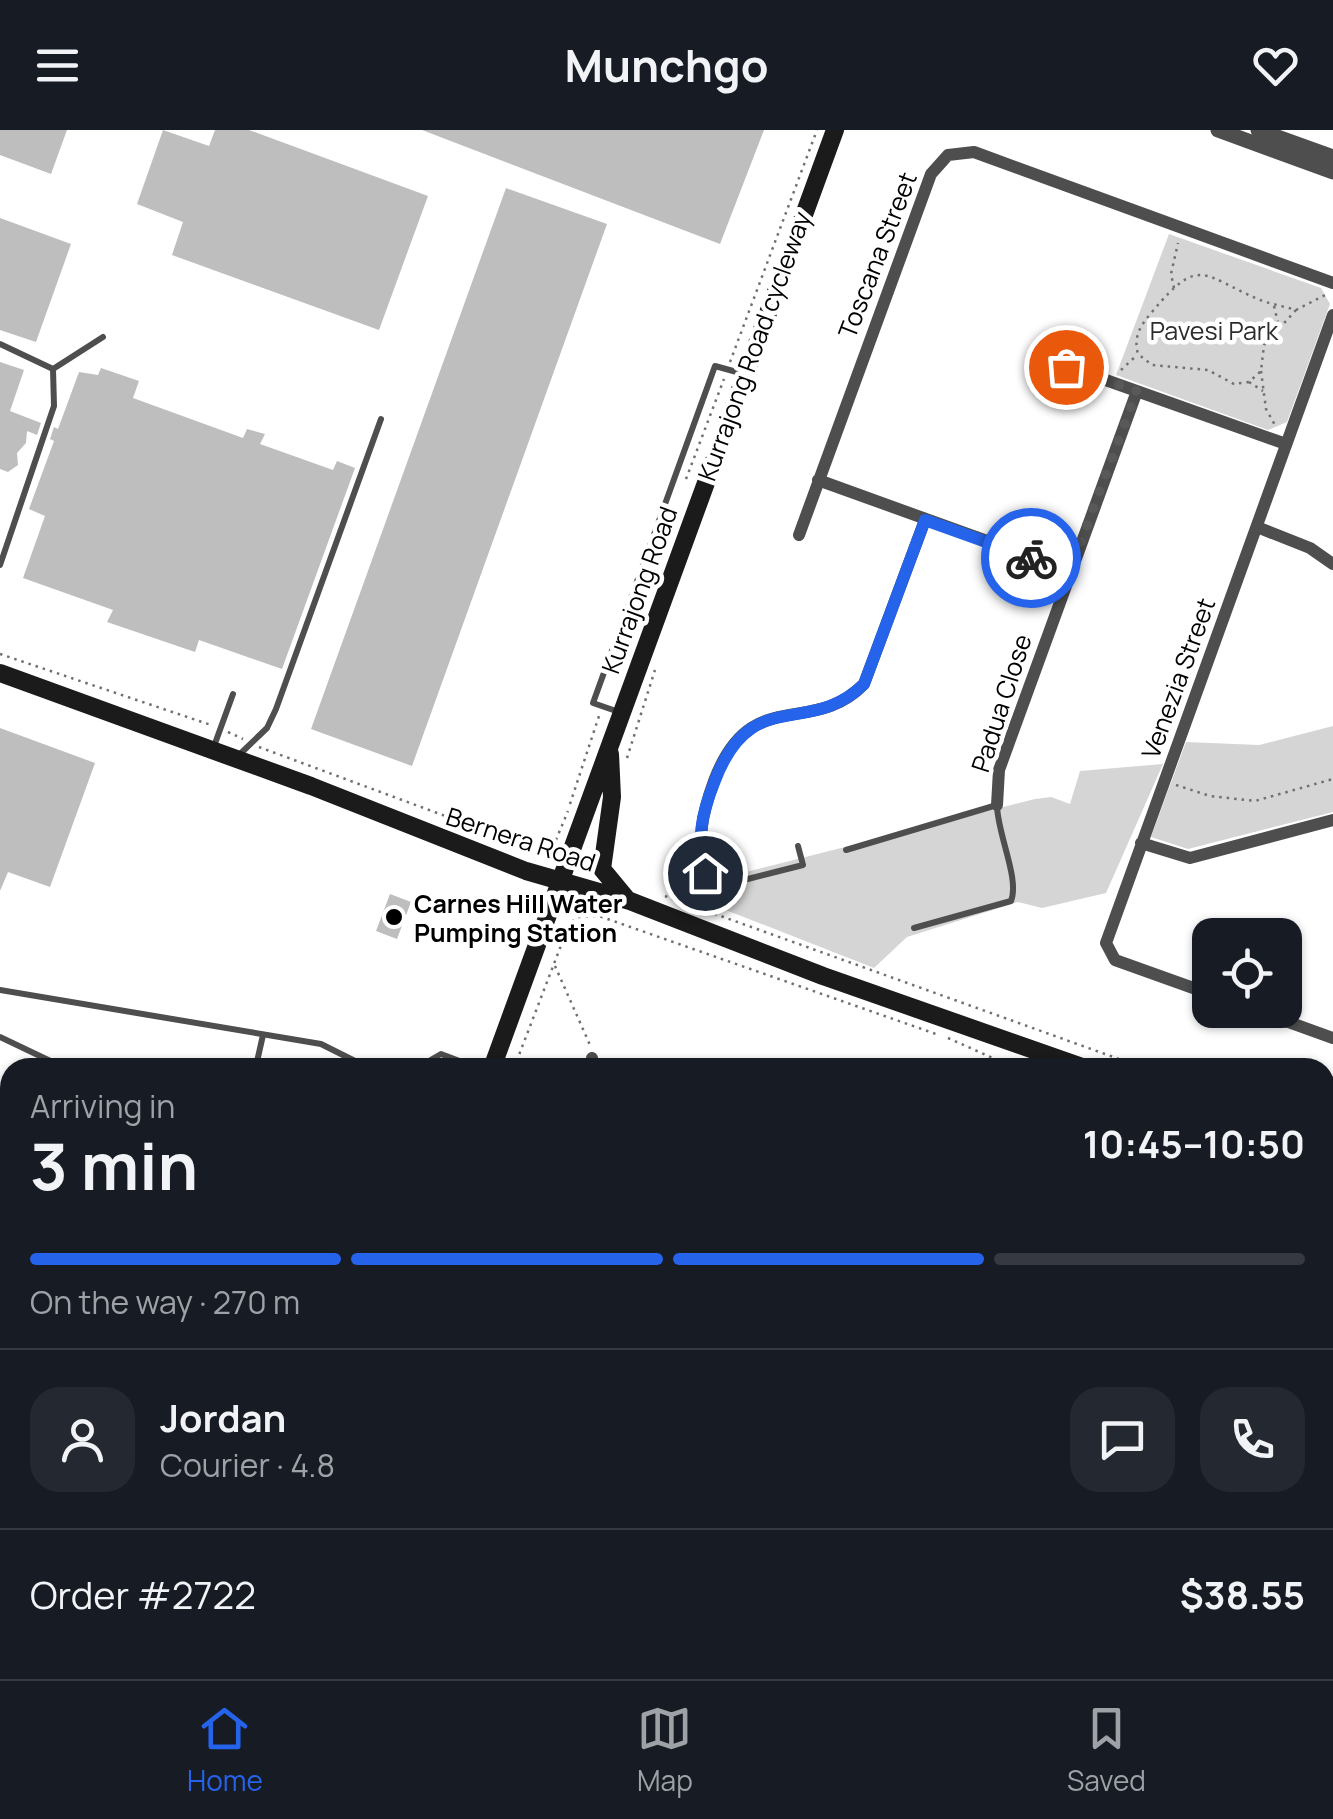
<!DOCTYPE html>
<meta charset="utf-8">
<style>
:root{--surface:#171b24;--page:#242831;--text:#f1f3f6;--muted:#9ea1a6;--line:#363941;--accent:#2563eb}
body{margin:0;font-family:Manrope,sans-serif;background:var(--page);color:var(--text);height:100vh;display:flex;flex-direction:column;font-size:38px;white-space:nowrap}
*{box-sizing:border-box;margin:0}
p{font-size:32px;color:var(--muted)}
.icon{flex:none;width:55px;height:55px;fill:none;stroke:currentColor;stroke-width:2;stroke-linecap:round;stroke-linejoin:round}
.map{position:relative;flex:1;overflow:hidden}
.details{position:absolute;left:0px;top:928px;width:1335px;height:622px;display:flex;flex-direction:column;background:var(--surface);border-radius:30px 30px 0 0;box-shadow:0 2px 8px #0004}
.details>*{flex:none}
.controls{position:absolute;left:1192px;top:788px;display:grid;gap:20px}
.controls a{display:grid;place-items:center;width:110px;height:110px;border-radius:20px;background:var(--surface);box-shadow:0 2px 8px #0004;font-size:50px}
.pin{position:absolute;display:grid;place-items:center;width:85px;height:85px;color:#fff;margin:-42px;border:5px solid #fff;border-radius:50%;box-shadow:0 2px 10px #0007}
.courier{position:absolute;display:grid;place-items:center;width:100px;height:100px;margin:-50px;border:8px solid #2563eb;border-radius:50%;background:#fff;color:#222;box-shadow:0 2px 12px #0007}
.overview em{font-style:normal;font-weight:700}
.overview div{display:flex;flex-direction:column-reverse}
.overview{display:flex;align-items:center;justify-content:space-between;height:170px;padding:0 30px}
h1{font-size:65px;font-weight:700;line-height:75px}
.bar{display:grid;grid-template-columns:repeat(4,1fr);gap:15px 10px;align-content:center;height:120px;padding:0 30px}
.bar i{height:12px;border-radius:8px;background:var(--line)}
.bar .active{background:var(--accent)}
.bar p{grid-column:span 4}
.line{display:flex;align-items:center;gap:25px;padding:0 30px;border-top:2px solid var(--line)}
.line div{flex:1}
.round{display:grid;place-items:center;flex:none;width:105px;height:105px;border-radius:30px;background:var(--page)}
header{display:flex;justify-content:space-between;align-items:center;height:130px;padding:0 30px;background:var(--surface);font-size:45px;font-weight:700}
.dock{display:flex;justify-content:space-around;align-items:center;height:140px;border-top:2px solid var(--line);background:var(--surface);font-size:28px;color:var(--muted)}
.dock a{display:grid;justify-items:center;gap:5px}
.dock .active{color:var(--accent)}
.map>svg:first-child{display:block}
.green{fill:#d5d5d5}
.building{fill:#bebebe}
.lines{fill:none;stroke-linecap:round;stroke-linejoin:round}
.path{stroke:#707070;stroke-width:2.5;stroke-dasharray:2.5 5;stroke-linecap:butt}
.service{stroke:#4e4e4e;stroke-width:6}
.minor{stroke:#4e4e4e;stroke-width:12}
.tertiary{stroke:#4e4e4e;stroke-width:15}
.secondary{stroke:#1b1b1b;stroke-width:18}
.done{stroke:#595959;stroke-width:10;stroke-dasharray:0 18}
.route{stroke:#2563eb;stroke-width:12}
.poi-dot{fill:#000;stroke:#fff;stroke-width:4}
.labels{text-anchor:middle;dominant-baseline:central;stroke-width:9;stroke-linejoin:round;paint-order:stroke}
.street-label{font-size:25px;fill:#000;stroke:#fff}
.park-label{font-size:25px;fill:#2c2c2c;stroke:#fff}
.poi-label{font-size:25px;font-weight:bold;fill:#000;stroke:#fff;text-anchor:start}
</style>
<header><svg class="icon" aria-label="menu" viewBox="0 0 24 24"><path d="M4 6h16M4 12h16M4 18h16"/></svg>Munchgo<svg class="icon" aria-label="heart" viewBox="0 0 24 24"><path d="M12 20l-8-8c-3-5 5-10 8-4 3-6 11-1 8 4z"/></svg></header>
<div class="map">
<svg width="1333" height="1549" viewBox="0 0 1333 1549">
<rect width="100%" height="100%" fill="#fff"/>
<!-- green -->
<path class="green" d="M1169,104L1321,158L1330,174L1287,292L1268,300L1116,245Z
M1333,596V682L1188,719L1151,707L1186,612L1259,615Z
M1163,634L1106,763L1042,778L1018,772L907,807L874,838L675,760L1035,669L1051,667L1070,674L1080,641Z"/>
<!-- building -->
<path class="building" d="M0,0H67L51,44L0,25Z
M163,0L209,16L215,0H249L428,66L379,200L172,125L183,92L137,74Z
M422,0H764L720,114Z
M506,58L607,94L412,636L311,599Z
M0,88L71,114L36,212L0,200Z
M0,232L24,240L10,281L41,293L37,305L27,301L26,313L17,323L18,335L8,342L0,339Z
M101,238L139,251L133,268L243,308L247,299L265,304L260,314L333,340L337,331L355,338L282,539L199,510L195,522L107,492L113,480L23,448L45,386L29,379L54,311L50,309L54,297L58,299L79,242L98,245Z
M0,598L95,633L50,757L8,742L0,761Z
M390,764L411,772L397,809L376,801Z"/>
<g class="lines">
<!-- path -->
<path class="path" d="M1174,158L1171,144L1178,113
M1274,176L1278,193
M1296,180L1264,215L1261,241L1249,252L1234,254L1208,240L1152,235L1138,224C1133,206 1141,195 1152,182C1200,124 1203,146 1258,169C1269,174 1283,176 1296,180L1327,164
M730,232L817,0
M1121,240L1137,225
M1261,241L1266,279L1275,295
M1249,252L1263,261
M686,349L724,249
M0,524L211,595
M228,602L243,609
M259,617L529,717H553
M627,628L655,540
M1176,655L1210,666L1255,671L1333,649
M570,674L599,586
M553,717L568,681
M665,766L1144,938
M578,787L599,786L936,904
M555,836L590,915
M948,908L1015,938
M514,938L565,805L582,776
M1325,1004L1333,1007
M1325,1050L1333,1053
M289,1549L292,1540"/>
<!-- service -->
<path class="service" d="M0,214L53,239L54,276L0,435
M53,239L103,207
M619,582L593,573L715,236L744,244
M213,619L233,564
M239,625L267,598L276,579L381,289
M846,720L997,675C997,703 1020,749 1011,771L914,798
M705,743L728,754L803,735L798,716
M0,860L321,914L369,938
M263,905L256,936L266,938
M0,907L65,938
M417,938L441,924L478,938
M0,1127L10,1099"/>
<!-- minor -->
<path class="minor" d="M1048,239L1072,238L1286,314
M818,350L1070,441
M1257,397L1310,418L1333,434
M799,405L931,44L948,25L974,22L1333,153
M997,675L999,640L1137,261
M1141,713L1190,728L1333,690
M705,743C697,708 702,684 714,651C751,553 812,608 864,554L925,390
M1210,864L1115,830L1106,813L1333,185
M1255,880L1333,908
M592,928L594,938
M1325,1323L1333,1326
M674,1540L688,1549
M379,1549L382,1540
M913,1549L914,1540"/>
<!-- tertiary -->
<path class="tertiary" d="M1218,0L1333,42
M1258,0L1333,27"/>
<!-- secondary -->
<path class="secondary" d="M0,543L311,656L526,741L630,771L823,846L1085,938
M610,624L612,667L602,739L626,768
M492,938L835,0
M1325,1025L1333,1028
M269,1549L272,1540"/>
</g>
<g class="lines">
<!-- done -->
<path class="done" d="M1031,428L1070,441L1137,261L1066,237"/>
<!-- route -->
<path class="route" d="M705,743C697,708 701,686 714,653C751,553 808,609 864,554L925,390L1031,428"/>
</g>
<!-- markers -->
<circle class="poi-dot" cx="394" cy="787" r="10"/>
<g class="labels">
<!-- street labels -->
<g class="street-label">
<text transform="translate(877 125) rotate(-69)">Toscana Street</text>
<text transform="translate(754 216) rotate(-70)">Kurrajong Road cycleway</text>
<text transform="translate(639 460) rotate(-70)">Kurrajong Road</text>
<text transform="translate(1178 548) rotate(-70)">Venezia Street</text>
<text transform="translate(1001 573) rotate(-72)">Padua Close</text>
<text transform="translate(521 709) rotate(18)">Bernera Road</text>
</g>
<!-- park labels -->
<g class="park-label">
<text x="1214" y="200">Pavesi Park</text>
</g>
<!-- poi labels -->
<g class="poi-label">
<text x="414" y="773">Carnes Hill Water<tspan x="414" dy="29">Pumping Station</tspan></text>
</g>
</g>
</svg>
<div class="controls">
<a><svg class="icon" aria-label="locate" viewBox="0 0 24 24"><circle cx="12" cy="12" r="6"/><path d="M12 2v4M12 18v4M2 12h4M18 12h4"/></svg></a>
</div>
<div class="pin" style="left:1066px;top:237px;background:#ea580c"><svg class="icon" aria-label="bag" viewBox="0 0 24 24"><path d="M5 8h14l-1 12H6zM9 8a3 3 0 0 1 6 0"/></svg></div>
<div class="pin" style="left:705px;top:743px;background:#1f2937"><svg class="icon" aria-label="home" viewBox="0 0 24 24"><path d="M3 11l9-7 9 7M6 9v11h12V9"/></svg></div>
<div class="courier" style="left:1031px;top:428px"><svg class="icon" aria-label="bike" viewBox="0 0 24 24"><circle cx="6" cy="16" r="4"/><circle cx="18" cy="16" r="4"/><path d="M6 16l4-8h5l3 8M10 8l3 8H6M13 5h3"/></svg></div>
<section class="details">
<div class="overview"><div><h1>3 min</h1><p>Arriving in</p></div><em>10:45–10:50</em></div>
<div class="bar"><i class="active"></i><i class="active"></i><i class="active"></i><i></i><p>On the way · 270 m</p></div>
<div class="line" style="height:180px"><a class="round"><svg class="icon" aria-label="person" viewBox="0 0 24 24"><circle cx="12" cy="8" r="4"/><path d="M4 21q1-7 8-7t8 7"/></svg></a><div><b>Jordan</b><p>Courier · 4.8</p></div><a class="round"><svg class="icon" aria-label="chat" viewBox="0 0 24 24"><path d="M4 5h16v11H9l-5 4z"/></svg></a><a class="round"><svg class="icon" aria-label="phone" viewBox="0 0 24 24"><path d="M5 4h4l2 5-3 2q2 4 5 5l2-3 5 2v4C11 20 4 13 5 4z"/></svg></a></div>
<div class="line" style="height:130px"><div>Order #2722</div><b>$38.55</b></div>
</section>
</div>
<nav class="dock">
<a class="active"><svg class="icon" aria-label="home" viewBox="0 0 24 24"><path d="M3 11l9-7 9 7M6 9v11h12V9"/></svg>Home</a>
<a><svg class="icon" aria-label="map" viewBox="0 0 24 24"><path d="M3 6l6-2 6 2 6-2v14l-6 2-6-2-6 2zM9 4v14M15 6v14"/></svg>Map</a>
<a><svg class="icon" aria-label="saved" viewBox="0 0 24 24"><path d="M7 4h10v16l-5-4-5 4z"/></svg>Saved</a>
</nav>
